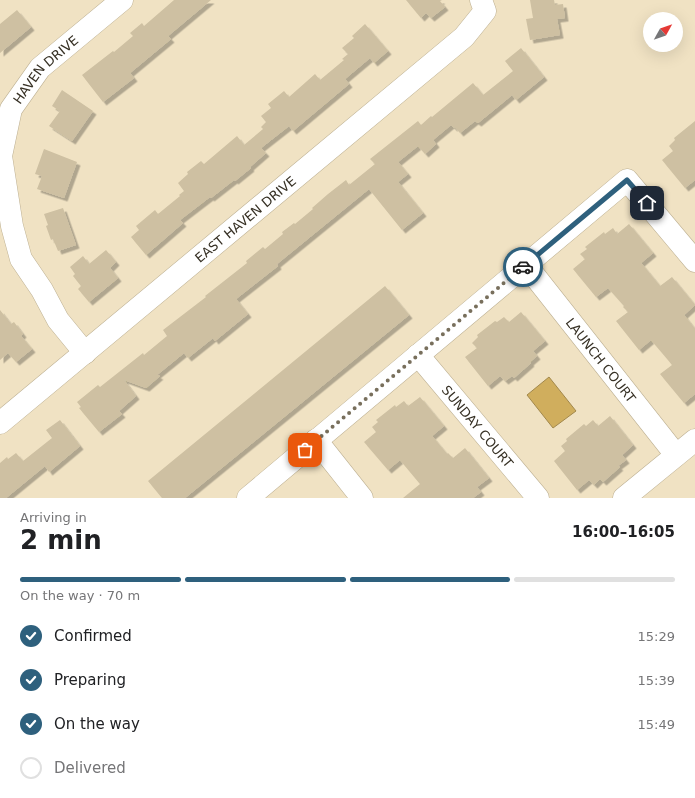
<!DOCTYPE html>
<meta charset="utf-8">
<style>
:root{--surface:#fff;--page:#f6f6f6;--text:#202124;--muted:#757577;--line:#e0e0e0;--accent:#2e607d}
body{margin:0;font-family:"DejaVu Sans",sans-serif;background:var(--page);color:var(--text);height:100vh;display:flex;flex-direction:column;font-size:15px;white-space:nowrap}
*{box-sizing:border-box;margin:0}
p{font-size:13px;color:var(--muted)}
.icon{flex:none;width:22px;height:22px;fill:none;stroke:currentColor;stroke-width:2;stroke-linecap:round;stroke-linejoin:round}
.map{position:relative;height:498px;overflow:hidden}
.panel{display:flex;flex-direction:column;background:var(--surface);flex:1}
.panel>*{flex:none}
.needle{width:26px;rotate:50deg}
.tools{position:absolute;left:643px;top:12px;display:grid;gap:8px}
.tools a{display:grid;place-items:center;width:40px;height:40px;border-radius:50%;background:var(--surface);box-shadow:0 4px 16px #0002;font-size:20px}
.pin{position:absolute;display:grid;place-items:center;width:34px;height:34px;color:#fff;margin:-17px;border-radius:8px;box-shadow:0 2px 6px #0006}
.courier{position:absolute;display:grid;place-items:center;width:40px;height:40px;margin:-20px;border:3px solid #2e607d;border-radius:50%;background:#fff;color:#222;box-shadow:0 1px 5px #0007}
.headline em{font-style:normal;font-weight:700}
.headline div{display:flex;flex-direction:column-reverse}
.headline{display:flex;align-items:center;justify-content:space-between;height:68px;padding:0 20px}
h1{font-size:26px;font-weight:700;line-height:30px}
.bar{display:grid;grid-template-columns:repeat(4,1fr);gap:6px 4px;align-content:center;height:48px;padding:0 20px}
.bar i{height:5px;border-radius:3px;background:var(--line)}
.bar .active{background:var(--accent)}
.bar p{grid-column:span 4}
ol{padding:0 20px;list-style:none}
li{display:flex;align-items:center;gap:12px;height:44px}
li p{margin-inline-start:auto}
li .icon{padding:4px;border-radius:50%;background:var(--accent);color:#fff;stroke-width:4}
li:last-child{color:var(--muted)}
li i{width:22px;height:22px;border:2px solid var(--line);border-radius:50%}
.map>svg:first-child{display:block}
.water{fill:#d0ae5d;stroke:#a2884c}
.building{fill:#cec0a2;filter:url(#shadow)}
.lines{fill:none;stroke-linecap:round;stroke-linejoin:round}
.minor-casing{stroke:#bdb092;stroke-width:23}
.minor{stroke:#fff;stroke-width:22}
.done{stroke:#786f5c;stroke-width:4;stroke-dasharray:0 7.2}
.route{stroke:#2e607d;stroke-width:5}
.labels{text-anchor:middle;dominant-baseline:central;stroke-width:4;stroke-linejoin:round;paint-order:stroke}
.street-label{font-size:13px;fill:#373125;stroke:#fff}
</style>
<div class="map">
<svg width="695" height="498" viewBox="0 0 695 498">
<defs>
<filter id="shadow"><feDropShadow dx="3.5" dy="3.5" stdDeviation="0" flood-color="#0004"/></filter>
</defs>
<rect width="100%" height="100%" fill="#f0e2c3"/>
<!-- water -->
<path class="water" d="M549,377L576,411L553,428L527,395Z"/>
<!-- building -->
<path class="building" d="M174,0H211L168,36L171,39L130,73L134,78L103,102L82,75L113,51L114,52L133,36L130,33L142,23L144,26Z
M406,0H442L440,1L445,7L431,18L426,13L421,18Z
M530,0H554L555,5L563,4L565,18L557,19L560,35L530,40L526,19L533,18Z
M17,10L31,27L0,53V24Z
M365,24L388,51L374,63L370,58L345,79L349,84L293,131L289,126L261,148L266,153L250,167L251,168L235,181L234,180L211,198L210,197L180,220L183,223L146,255L131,237L139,230L136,226L155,210L158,214L180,196L179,195L184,191L178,183L188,174L187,172L201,161L204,164L237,136L244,145L263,129L261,127L266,122L261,116L271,108L268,104L284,91L289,97L315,74L320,80L344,60L342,59L348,54L342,48L354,38L352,36Z
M521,48L544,77L516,100L512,95L478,123L475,121L460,133L455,127L454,128L451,125L433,140L436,144L425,154L418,146L398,162L408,174L398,182L423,213L402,230L369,189L277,264L278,266L236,299L248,314L215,341L213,338L188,358L184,353L157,375L160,376L146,388L124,380L136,396L119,411L122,414L99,432L79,408L81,407L77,402L98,385L100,387L143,353L144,355L167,336L163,330L206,297L205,296L247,263L246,261L263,247L265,249L283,234L282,232L294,223L295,224L313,209L312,208L328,194L346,180L349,185L375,164L370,159L418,121L421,125L431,116L432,117L473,83L483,95L513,71L505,61Z
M62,90L93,111L72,141L49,126L60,111L52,106Z
M695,121V180L685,188L662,160L673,151L669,146L675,140L674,138Z
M44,149L77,162L64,198L37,189L42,176L35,174Z
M63,208L76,245L58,251L53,239L51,240L46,226L48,225L44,214Z
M629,224L653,253L641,263L660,286L672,277L695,305L684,315L695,329V394L684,403L660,374L672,365L668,360L651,340L639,350L616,321L628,312L623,307L624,306L608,288L596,297L573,269L585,259L580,254L587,249L585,247L604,232L605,234L613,228L617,234Z
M106,250L116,262L110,268L118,278L89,302L78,289L81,286L73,276L75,274L70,267L83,256L89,264Z
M385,286L409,315L185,498H162L148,481Z
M0,310L11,324L14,322L23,334L21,336L32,349L16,362L8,353L0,360Z
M521,312L545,341L533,351L537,356L530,362L531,363L514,378L512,376L505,381L500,376L488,386L465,357L477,348L472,343L478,337L477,335L495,321L497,322L504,317L509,322Z
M420,397L444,426L432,436L447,454L448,453L453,458L465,448L489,478L477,487L481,492L473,498H403L420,484L400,460L388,470L364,442L376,432L372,427L378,422L376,420L395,405L396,407L404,401L408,406Z
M610,416L633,445L622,455L626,460L618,466L620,467L603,482L600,479L594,485L589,480L577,490L554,461L565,451L561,446L567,441L566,439L584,424L586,426L593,420L598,426Z
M60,420L80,446L49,472L45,466L6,498H0V463L7,457L8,459L16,453L23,461L52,438L46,430Z"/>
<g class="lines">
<defs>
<g id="minor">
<path id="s1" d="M526,265L676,455"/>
<path id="s2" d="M85,353L58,320L42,290L21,259L12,226L1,156L11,109L40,68L122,0"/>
<path id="s3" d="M418,355L538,498"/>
<path id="s4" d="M0,423L464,37L485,11L481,0"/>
<path d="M316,440L362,498"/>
<path d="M248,498L627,180L695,261"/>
<path d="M624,498L695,440"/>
</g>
</defs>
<!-- minor casing -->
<use href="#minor" class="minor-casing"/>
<!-- minor -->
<use href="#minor" class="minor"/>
</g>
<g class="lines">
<!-- done -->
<path class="done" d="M305,450L523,267"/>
<!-- route -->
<path class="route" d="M523,267L627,180L647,203"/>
</g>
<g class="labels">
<!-- street labels -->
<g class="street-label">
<text stroke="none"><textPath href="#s2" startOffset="320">HAVEN DRIVE</textPath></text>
<text stroke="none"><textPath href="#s4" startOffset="319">EAST HAVEN DRIVE</textPath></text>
<text stroke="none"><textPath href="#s1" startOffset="121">LAUNCH COURT</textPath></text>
<text stroke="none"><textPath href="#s3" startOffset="93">SUNDAY COURT</textPath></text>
</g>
</g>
</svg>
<div class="tools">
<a><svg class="needle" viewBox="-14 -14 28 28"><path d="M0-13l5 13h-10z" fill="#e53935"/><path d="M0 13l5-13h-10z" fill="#757577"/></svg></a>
</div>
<div class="pin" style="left:305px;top:450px;background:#ea580c"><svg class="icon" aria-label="bag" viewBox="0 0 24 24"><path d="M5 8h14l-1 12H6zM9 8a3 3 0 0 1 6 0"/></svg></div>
<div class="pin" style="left:647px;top:203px;background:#1f2937"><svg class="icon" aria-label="home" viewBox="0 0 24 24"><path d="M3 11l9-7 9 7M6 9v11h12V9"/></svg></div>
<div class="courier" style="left:523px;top:267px"><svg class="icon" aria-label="car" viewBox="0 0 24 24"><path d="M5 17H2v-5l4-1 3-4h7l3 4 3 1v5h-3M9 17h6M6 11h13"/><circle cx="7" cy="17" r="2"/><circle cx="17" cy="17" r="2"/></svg></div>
</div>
<section class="panel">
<div class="headline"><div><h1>2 min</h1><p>Arriving in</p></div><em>16:00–16:05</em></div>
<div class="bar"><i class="active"></i><i class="active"></i><i class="active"></i><i></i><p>On the way · 70 m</p></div>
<ol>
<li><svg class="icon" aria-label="check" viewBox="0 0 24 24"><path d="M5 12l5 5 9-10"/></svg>Confirmed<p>15:29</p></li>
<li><svg class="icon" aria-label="check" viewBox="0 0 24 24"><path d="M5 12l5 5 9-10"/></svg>Preparing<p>15:39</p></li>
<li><svg class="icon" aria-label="check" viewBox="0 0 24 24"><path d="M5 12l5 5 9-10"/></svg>On the way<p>15:49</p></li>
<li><i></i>Delivered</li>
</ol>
</section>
